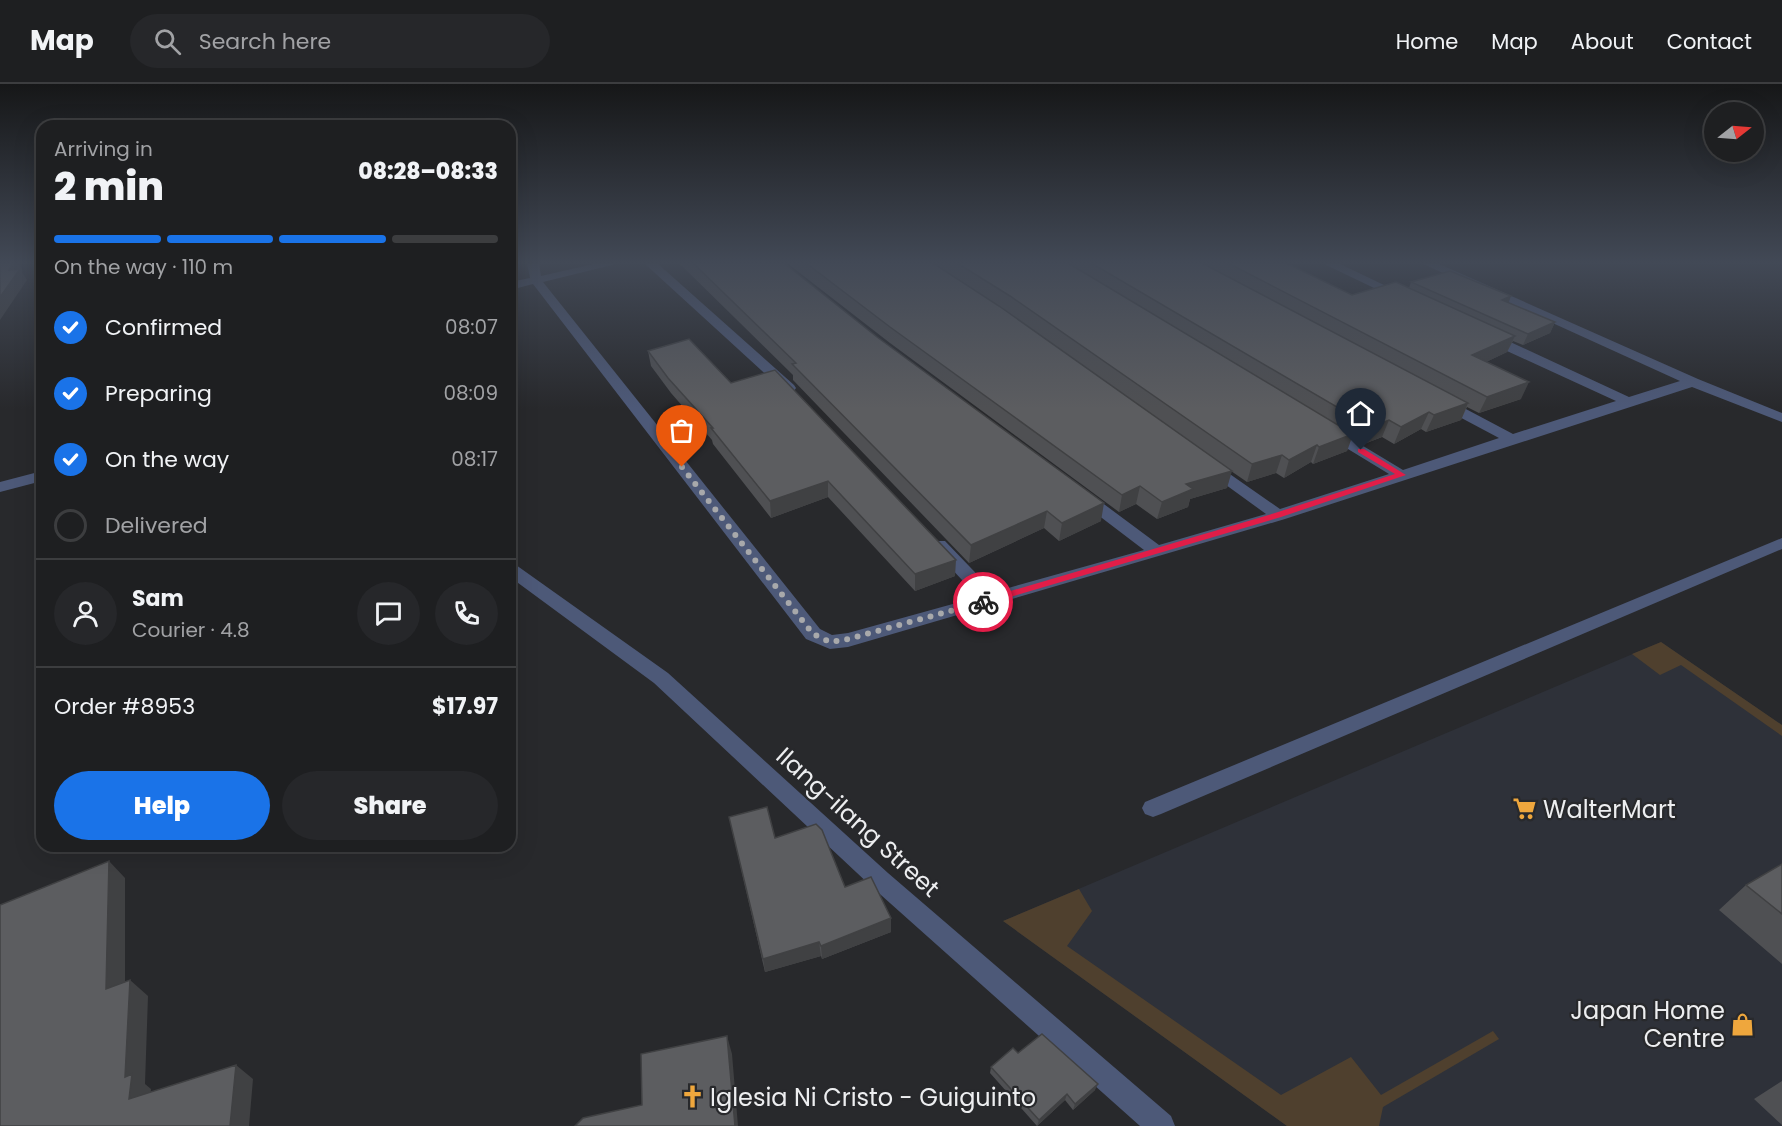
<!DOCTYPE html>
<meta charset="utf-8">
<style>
:root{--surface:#1e1f21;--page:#26272a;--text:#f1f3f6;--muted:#a1a2a5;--line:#3c3d3f;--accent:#1a73e8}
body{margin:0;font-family:Poppins,sans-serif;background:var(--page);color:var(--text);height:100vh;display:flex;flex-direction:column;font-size:22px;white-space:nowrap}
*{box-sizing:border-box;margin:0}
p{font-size:20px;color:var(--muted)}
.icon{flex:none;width:33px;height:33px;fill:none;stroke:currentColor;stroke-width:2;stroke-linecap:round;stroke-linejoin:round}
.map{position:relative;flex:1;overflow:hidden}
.panel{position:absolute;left:36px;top:36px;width:480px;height:732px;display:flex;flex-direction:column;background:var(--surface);border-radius:18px;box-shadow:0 6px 24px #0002,0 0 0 2px var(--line)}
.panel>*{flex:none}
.needle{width:39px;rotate:73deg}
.tools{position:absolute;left:1704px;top:18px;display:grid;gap:12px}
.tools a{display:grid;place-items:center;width:60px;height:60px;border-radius:50%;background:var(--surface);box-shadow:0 6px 24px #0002,0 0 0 2px var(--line);font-size:30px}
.pin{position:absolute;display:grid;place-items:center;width:51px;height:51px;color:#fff;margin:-62px -26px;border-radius:50% 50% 50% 0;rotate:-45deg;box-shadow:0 0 6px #0007}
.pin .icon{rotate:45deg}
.courier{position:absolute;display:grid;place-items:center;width:60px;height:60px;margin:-30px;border:4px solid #e11d48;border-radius:50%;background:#fff;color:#222;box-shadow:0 2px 8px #0007}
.headline em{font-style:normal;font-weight:800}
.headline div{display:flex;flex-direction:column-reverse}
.headline{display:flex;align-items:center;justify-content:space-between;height:102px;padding:0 18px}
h1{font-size:39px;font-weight:800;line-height:45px}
.bar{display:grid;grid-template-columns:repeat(4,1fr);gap:9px 6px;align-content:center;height:72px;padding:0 18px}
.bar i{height:8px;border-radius:4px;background:var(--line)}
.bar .active{background:var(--accent)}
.bar p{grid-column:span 4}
.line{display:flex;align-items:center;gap:15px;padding:0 18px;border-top:2px solid var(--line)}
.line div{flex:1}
.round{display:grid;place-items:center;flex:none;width:63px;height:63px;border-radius:32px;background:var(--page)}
ol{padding:0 18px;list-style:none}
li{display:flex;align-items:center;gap:18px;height:66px}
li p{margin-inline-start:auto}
li .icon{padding:6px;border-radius:50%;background:var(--accent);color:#fff;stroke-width:4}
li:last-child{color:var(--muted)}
li i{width:33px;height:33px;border:3px solid var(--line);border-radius:50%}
.action{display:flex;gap:12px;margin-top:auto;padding:12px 18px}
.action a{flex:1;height:69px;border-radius:36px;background:var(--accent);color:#fff;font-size:24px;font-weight:800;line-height:69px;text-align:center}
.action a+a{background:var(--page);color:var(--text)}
header{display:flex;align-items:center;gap:36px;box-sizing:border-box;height:84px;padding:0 30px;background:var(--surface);border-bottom:2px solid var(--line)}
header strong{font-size:28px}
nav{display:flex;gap:33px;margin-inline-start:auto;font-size:21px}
.search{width:420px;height:54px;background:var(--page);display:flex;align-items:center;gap:15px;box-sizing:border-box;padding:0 21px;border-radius:33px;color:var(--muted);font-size:22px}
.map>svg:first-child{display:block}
.built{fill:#2e3139}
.green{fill:#4f402e}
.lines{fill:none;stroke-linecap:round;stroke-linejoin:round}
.minor{fill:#4d5978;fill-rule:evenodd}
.wall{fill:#4f5053}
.shaded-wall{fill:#404143}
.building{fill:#5c5d60;stroke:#404143;stroke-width:1.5}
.route{fill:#e11d48}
.done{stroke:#a8a9ab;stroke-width:6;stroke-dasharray:0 10.8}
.labels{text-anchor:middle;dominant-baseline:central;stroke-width:4.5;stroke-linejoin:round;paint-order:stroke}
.near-poi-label{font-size:24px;fill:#edeef0;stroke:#28292c;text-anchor:start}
.near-street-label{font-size:24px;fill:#edeef0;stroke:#28292c}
</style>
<header>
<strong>Map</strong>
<div class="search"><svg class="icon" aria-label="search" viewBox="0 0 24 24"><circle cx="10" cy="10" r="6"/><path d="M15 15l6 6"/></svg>Search here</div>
<nav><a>Home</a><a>Map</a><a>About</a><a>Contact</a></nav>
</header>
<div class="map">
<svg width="1782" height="1042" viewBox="0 0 1782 1042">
<rect width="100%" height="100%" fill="#28292c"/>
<!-- built -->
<path class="built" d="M1661,558L1782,641V1042H1287L1003,837Z"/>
<!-- green -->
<path class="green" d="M1661,558L1782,641V652L1681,581L1660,591L1632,570Z
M1079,805L1092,827L1067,862L1281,1011L1351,973L1381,1011L1493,947L1499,955L1383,1023L1379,1042H1287L1003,837Z"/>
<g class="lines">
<!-- minor -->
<path class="minor" d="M527,179H539L541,192L598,179H620L543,198L820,545L832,551L848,549L978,513L933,465L931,461L933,457H945L994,508L1144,466L1077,415L1075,412L1077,409H1089L1159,461L1266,430L1204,385L1201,382L1204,379H1214L1280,425L1389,390L1325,351L1323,348L1325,345H1335L1403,386L1499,354L1437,321L1435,318L1437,315H1447L1513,350L1616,317L1483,256L1482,253L1483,250H1493L1629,313L1680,297L1421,179H1437L1698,295L1782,329V338L1692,303L1285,435L848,563L830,565L806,555L533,200L510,206V198L530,194Z
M644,179H657L794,301L796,304L794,307H784Z
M1322,179H1338L1407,212L1401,216L1397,215Z
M42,387V397L0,408V398Z
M1782,454V465L1161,730L1153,733L1145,730L1142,724L1145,718Z
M510,479L516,481L668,589L888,789L1171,1032L1175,1042H1140L872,803L654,599L510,493Z"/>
</g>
<!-- wall -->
<path class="wall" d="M679,179H784L1101,437L1059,457L1044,444L969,479L793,296V291Z
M787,179H1286L1352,211L1409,204L1411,198L1508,219L1555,238L1550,249L1523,261L1513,257L1507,268L1486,278L1521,315L1479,329L1467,323L1461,336L1426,348L1421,345L1394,360L1382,353L1364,360L1352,353L1347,367L1313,380L1311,378L1284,394L1276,389L1247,398L1231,387L1227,404L1190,415L1188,423L1157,435L1136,420L1119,428L890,259Z
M648,267L731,299L955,492L915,507L828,413L771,434L713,360L712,356L671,309L651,282Z
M729,733L845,803L891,848L822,875L821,872L765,888Z
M1782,780V880L1719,826L1746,801Z
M1018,969L1095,1006L1073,1026L1065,1016L1037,1042L990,989L991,983Z
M1782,997V1041L1754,1015Z"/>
<!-- shaded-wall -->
<path class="shaded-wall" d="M13,179H19L23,187L22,188L27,196L0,236V213L9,186Z
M1511,212L1507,223L1502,216Z
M1555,238L1550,249L1523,261L1528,250Z
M1515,252L1507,268L1465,288L1472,271Z
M1529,298L1521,315L1479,329L1487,313Z
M1468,319L1461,336L1426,348L1434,331Z
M1429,328L1421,345L1394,360L1401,343Z
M1389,336L1382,353L1364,360L1371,343Z
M1353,350L1347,367L1313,380L1319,363Z
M1317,361L1311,378L1284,394L1289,376Z
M1282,371L1276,389L1247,398L1252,380Z
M1232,387L1227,404L1190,415L1188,423L1157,435L1162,418L1186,400Z
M828,397V413L771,434L770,417Z
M1140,402L1136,420L1119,428L1122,411Z
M1104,419L1101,437L1059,457L1062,439Z
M1047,427L1044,444L969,479L971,461Z
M956,476L955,492L915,507V490Z
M109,777L125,794V921L106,905Z
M891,834V848L822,875L821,862Z
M819,858L821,872L765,888L763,875Z
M130,896L148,912L145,1000L151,1005L148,1030L129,1015L125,993Z
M727,952L732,970L738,1042H735Z
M236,981L253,995L249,1042H230Z
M1098,1000L1095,1006L1073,1026L1075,1020Z
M1067,1010L1065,1016L1037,1042L1039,1036Z"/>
<!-- building -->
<path class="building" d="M0,179H13L9,186L20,185L0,213Z
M693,179H784L877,253L1104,419L1062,439L1047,427L971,461L792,280L796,279Z
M806,179H933L999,222L1232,387L1186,400L1193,405L1162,418L1140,402L1122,411L890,243Z
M957,179H1068L1353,350L1319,363L1317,361L1289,376L1282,371L1252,380L1010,212Z
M1091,179H1202L1468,319L1434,331L1429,328L1401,343L1389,336L1371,343Z
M1228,179H1286L1352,211L1396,198L1515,252L1472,271L1529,298L1487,313Z
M1450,187L1511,212L1502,216L1555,238L1528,250L1411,198Z
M689,255L731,299L775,286L956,476L915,490L828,397L770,417L711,344H713L668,294L648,267Z
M767,723L775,754L816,740L822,746L845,803L871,793L891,834L821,862L819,858L763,875L729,733Z
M109,777L106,905L130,896L125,993L132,990L129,1015L236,981L230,1042H0V821Z
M1782,780V830L1746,801Z
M1042,950L1098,1000L1075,1020L1067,1010L1039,1036L991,983L1013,964L1018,969Z
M727,952L735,1042H575L583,1034L642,1021L641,970Z"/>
<!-- sky -->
<linearGradient id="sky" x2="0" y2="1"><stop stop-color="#161718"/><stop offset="0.55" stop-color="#424956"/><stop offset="1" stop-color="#424956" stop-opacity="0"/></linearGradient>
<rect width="1782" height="325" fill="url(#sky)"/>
<!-- route -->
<path class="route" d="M1358,365H1364L1406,391L1281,433L983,521L978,518L980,516L1275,429L1395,390L1358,368Z"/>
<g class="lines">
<!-- done -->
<path class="done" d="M682,383L813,550L830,558L848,555L983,518"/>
</g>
<!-- icons -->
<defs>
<symbol id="supermarket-bare" viewBox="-9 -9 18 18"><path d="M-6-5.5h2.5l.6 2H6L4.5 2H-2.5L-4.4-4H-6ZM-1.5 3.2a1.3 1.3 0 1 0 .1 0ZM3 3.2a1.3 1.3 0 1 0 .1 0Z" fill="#efa73d" stroke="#28292c" stroke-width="2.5" paint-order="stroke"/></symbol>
<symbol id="shop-bare" viewBox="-9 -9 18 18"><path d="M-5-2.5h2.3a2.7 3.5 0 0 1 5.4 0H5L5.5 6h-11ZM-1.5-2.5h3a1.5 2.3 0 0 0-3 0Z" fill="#efa73d" stroke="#28292c" stroke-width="2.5" paint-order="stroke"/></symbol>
<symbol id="church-bare" viewBox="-9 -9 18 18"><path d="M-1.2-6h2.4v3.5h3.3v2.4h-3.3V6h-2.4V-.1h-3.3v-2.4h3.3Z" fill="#efa73d" stroke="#28292c" stroke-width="2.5" paint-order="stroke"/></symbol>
</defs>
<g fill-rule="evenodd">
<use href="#supermarket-bare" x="1508" y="708" width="33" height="33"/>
<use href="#shop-bare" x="1726" y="924" width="33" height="33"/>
<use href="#church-bare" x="676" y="996" width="33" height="33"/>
</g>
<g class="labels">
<!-- near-poi labels -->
<g class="near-poi-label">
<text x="1543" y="725">WalterMart</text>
<text x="1725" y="926" text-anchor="end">Japan Home<tspan x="1725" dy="28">Centre</tspan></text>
<text x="710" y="1013">Iglesia Ni Cristo - Guiguinto</text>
</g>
<!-- near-street labels -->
<g class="near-street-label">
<text transform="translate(858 738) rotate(42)">Ilang-ilang Street</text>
</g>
</g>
</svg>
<div class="tools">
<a><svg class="needle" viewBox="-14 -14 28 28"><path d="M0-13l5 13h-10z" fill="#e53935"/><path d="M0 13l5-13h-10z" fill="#a1a2a5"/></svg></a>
</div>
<div class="pin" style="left:682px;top:383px;background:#ea580c"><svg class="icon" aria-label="bag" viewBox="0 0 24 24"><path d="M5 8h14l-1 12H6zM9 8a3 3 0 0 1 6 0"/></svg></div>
<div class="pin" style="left:1361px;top:366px;background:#1f2937"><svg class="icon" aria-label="home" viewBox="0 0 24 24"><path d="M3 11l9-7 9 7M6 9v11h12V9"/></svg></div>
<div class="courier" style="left:983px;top:518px"><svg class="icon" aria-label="bike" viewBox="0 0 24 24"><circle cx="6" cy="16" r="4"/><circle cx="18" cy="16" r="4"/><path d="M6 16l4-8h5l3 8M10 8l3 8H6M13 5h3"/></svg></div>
<section class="panel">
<div class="headline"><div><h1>2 min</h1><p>Arriving in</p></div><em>08:28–08:33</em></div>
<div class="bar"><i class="active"></i><i class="active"></i><i class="active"></i><i></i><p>On the way · 110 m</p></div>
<ol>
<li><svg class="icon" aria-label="check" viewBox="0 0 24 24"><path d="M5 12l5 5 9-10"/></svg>Confirmed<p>08:07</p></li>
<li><svg class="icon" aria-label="check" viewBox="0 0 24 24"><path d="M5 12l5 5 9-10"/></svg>Preparing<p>08:09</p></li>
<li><svg class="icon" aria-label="check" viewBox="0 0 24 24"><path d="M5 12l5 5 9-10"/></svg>On the way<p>08:17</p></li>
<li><i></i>Delivered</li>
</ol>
<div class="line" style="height:108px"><a class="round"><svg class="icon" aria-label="person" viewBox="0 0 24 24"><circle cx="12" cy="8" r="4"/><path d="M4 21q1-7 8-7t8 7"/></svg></a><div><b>Sam</b><p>Courier · 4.8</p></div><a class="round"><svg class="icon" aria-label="chat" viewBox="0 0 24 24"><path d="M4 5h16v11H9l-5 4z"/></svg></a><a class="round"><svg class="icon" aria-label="phone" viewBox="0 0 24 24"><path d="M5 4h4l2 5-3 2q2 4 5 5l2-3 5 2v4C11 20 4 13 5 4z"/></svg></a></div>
<div class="line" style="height:78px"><div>Order #8953</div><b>$17.97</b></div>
<div class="action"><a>Help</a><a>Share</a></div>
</section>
</div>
